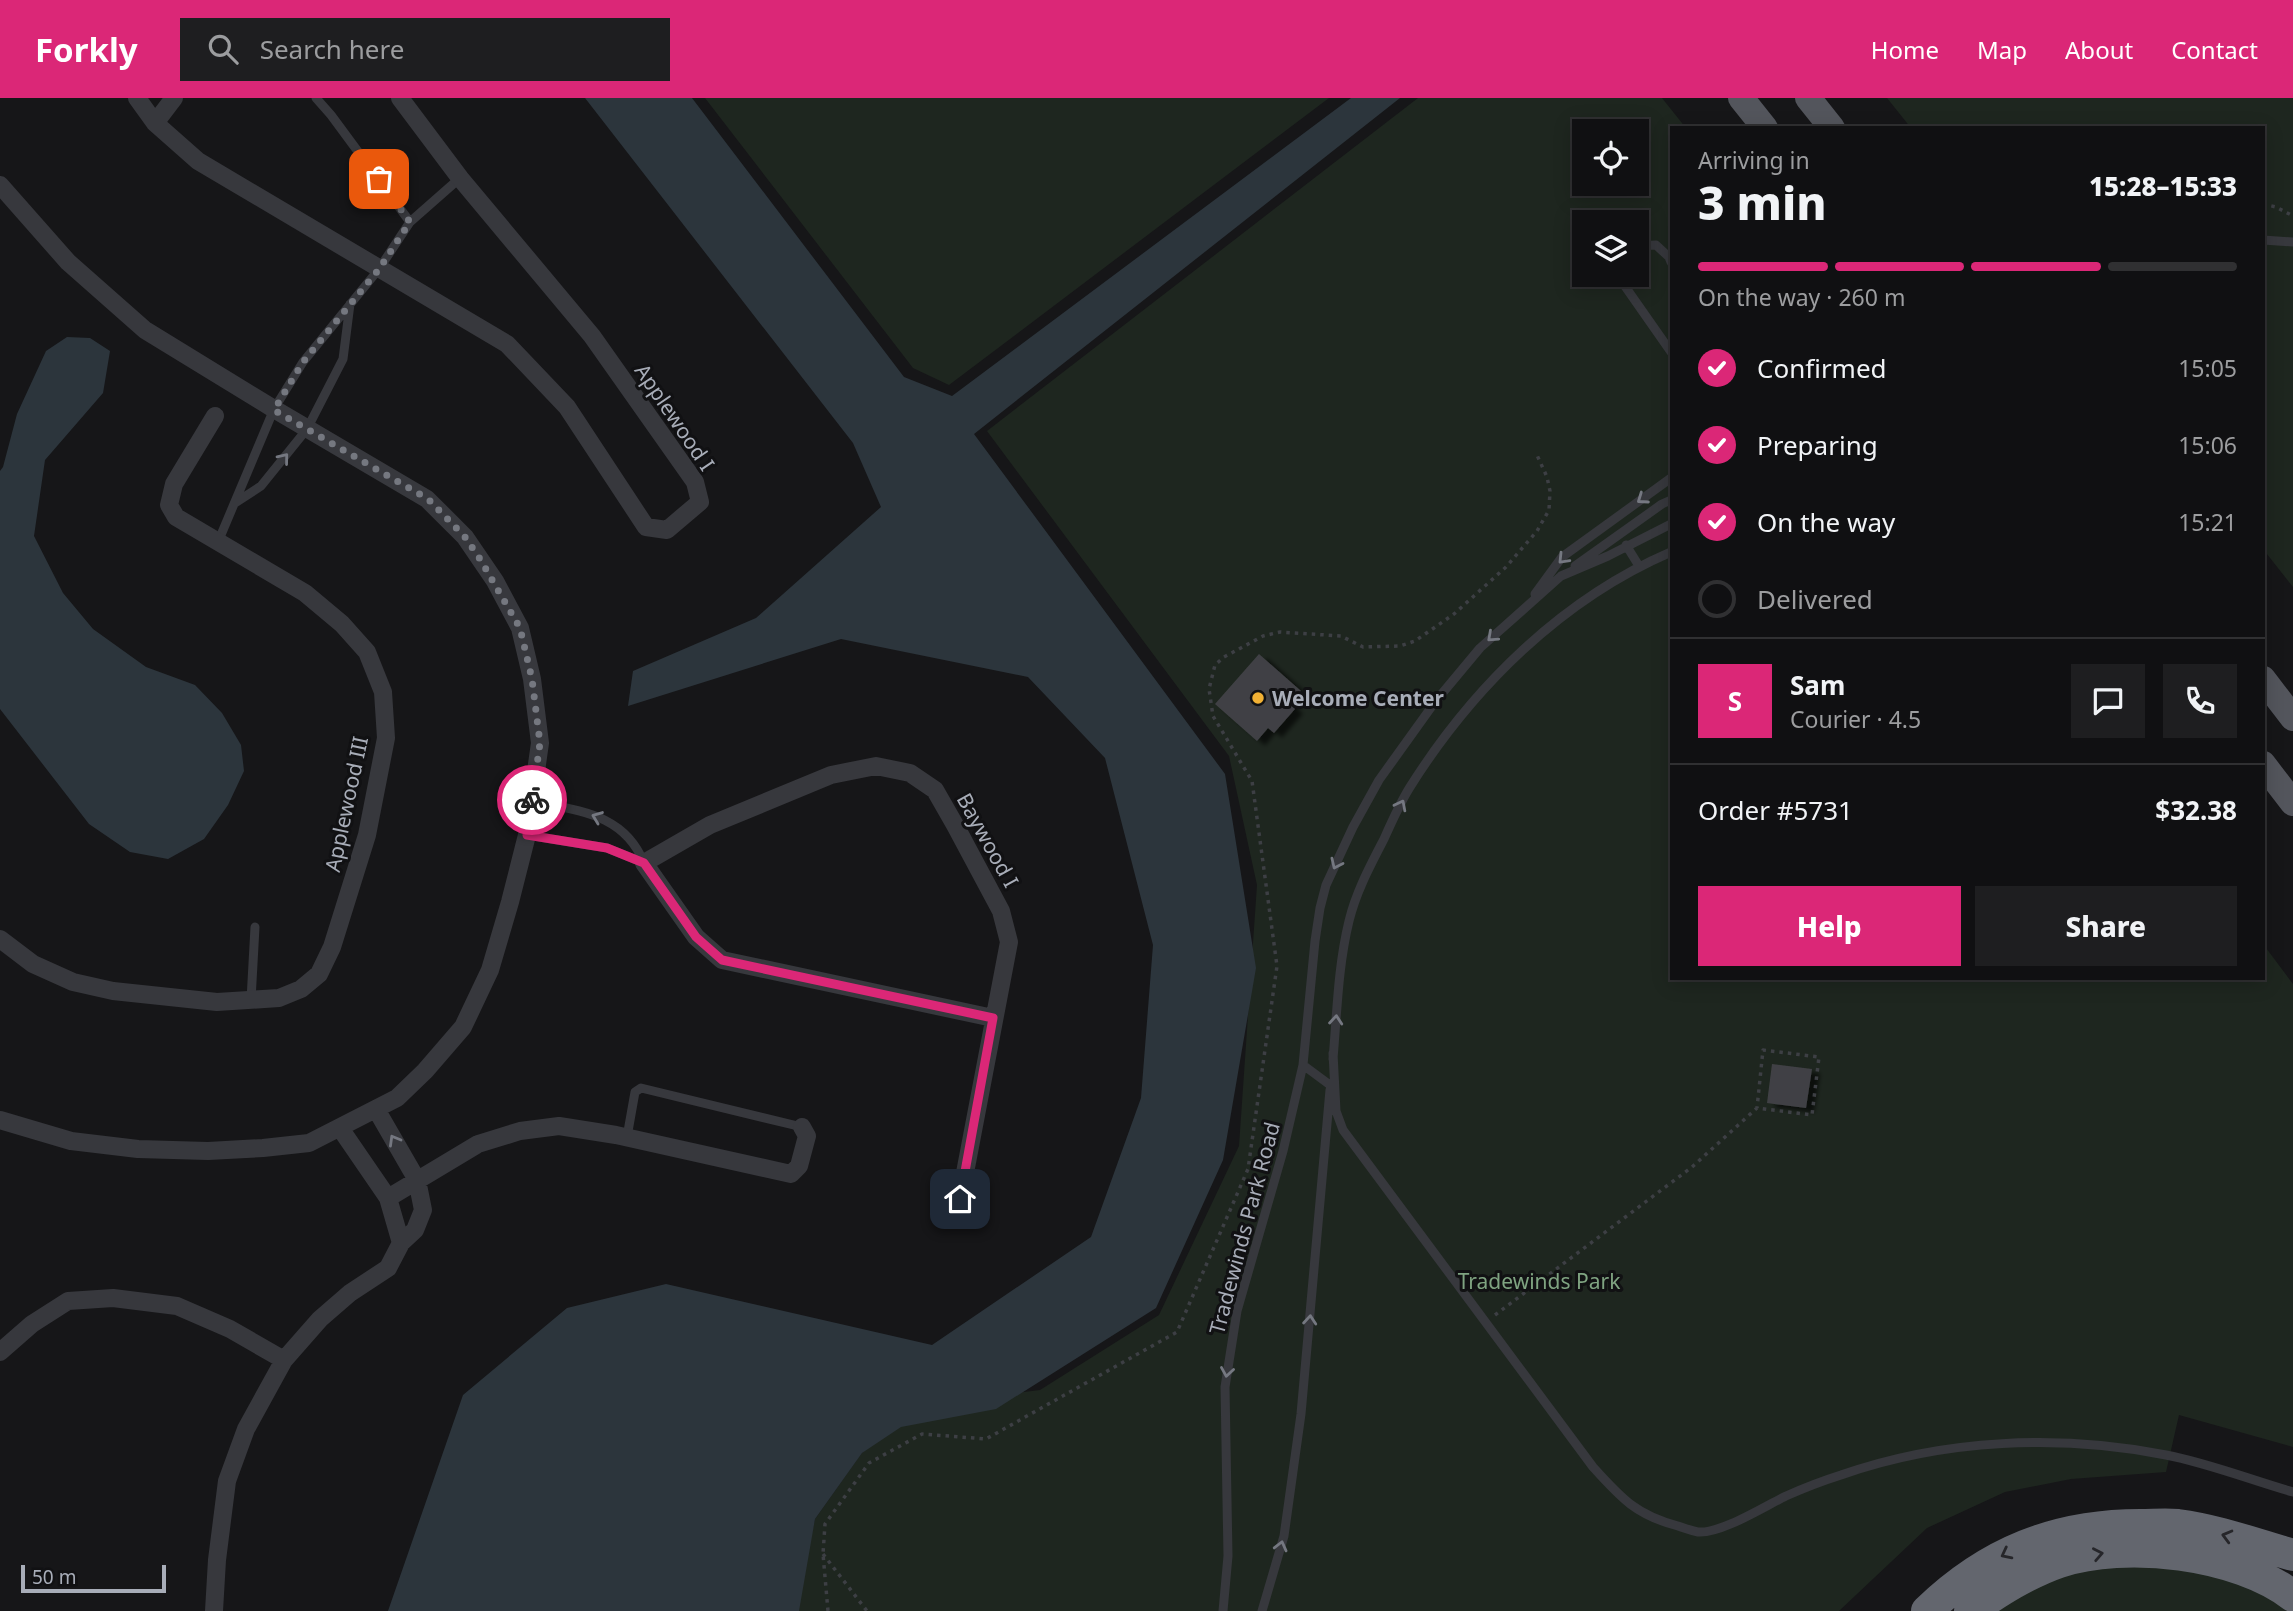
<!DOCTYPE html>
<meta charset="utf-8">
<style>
:root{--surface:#101012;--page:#1e1e20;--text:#f1f3f6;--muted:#9c9d9f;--line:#303032;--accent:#db2777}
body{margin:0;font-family:"Noto Sans",sans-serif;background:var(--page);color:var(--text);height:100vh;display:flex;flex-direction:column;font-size:26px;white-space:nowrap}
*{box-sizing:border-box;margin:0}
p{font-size:23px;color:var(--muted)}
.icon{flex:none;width:38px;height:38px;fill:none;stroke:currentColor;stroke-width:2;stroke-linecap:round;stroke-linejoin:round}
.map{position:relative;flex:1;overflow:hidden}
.drawer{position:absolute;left:1670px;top:28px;width:595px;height:854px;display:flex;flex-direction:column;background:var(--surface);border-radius:0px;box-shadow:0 4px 18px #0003,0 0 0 2px var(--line)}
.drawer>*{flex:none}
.buttons{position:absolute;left:1572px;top:21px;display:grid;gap:14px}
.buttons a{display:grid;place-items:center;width:77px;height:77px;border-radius:0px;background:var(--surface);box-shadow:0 4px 18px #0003,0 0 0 2px var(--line);font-size:35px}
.scale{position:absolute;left:21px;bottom:18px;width:145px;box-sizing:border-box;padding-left:7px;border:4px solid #a8adb8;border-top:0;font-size:19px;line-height:24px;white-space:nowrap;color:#a8adb8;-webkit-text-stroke:5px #111113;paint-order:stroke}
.pin{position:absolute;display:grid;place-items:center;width:60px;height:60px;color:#fff;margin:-30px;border-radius:14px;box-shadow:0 4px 10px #0006}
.courier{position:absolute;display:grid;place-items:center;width:70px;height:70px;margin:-35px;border:5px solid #db2777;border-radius:50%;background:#fff;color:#222;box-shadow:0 2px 9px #0007}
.summary em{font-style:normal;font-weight:800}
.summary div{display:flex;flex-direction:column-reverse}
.summary{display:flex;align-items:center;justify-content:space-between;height:119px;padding:0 28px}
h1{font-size:46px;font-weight:800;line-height:52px}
.bar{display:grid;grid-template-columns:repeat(4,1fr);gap:10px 7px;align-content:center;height:84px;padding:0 28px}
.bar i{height:9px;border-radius:5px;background:var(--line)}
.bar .current{background:var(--accent)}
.bar p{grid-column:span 4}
.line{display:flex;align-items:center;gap:18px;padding:0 28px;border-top:2px solid var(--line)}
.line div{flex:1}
.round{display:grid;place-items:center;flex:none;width:74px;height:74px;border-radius:0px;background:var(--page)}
ol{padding:0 28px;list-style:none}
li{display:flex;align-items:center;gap:21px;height:77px}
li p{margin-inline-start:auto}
li .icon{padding:7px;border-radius:50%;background:var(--accent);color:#fff;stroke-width:4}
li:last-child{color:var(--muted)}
li i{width:38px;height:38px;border:4px solid var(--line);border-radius:50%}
.cta{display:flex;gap:14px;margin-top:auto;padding:14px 28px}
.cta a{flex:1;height:80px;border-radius:0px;background:var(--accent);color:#fff;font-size:28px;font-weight:800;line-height:80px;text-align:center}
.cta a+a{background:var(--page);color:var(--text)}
header{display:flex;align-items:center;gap:42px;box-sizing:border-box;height:98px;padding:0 35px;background:var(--accent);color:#fff}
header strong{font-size:33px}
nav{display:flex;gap:38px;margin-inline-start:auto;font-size:24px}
.search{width:490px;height:63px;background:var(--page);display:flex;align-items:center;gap:18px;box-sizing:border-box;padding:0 24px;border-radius:0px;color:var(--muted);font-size:26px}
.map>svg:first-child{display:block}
.green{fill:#1e261f;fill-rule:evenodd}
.water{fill:#2c353c}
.building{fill:#404145;filter:url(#shadow)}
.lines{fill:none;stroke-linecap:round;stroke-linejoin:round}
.path{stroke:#3d3f44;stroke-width:3.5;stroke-dasharray:3.5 5;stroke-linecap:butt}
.service{stroke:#37383d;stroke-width:9}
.minor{stroke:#37383d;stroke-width:18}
.primary{stroke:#53555c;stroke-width:26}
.motorway{stroke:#63666e;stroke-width:32}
.oneway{stroke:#757881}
.oneway2{stroke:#26262a}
.done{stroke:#757880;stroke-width:7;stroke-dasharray:0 12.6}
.route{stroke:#db2777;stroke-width:9}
.poi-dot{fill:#f2b134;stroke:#111113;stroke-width:2.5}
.labels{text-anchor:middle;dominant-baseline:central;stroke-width:6;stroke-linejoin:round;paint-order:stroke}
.street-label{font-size:21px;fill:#a8adb8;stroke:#111113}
.poi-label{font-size:21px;font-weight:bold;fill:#a8adb8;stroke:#111113;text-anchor:start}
.park-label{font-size:21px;fill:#7fa381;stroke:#111113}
</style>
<header>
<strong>Forkly</strong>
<div class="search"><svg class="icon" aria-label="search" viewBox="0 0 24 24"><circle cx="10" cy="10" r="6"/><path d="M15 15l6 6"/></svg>Search here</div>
<nav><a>Home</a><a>Map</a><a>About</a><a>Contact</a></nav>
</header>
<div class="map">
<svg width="2293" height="1513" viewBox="0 0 2293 1513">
<defs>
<filter id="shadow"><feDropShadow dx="8" dy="4.5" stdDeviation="2" flood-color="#0009"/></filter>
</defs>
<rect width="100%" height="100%" fill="#161618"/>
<!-- green -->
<path class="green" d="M705,0H1329L949,287L913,270Z
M1418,0H1662L1686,30H1671V880H2263V846L2293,886V1349L2179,1317L2166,1374L2071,1381L2005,1394L1927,1430L1839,1513H795L815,1421L861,1356L891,1326L955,1303L1040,1292L1159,1217L1239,1048L1257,787L1229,658L987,333ZM1584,33H1636V86H1584ZM1584,124H1636V177H1584Z
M1887,0H2293V489L2263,451V30H1911Z
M2077,1466L2213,1469L2293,1513H1975Z"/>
<!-- water -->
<path class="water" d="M585,0H692L904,279L952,298L1351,0H1400L974,336L1225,676L1256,870L1223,1062L1156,1210L996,1311L901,1329L862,1355L815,1421L799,1513H388L463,1297L567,1210L666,1186L932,1247L1091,1139L1141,1000L1153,847L1105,660L1028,579L841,541L628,608L633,573L756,520L881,409L853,345Z
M67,239L90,240L110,253L103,295L45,362L34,438L63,495L93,531L146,569L195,587L222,615L241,647L244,673L228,707L204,741L168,761L130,754L89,726L0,611V373L3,369L17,316L46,253Z"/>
<!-- building -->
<path class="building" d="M1259,556L1301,593L1289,606L1295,611L1274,635L1268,630L1257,643L1215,606Z
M1772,966L1812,971L1806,1010L1767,1005Z"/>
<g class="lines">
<!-- path -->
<path class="path" d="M2263,106L2276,109L2293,118
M1495,1217L1692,1069L1757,1010L1812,1017L1819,959L1763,952L1757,1010
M823,1456L867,1513
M828,1513L823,1456L825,1426L869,1365L922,1336L986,1341L1177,1234L1248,1071L1277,868L1252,683L1213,618L1209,591L1215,567L1224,559L1263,538L1280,534L1341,538L1363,549L1400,548L1415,543L1454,516L1506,469L1537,433L1549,412L1550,393L1547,379L1536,355"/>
<!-- service -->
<path class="service" d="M316,0L331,17L410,124
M2263,142L2293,144
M1636,148L1656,147L1669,159L1671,164
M1621,177L1622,184L1671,254
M235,405L261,388L307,331L343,261L350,206
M218,444L274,311L303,264L379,171L410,124L460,80
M1626,447L1639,468
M1575,468L1662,406L1671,402
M1535,496L1562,459L1671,380
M532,703C578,713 624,715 644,765
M527,737L607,750L644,765
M251,902L255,829
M1333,955L1336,1013L1343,1032L1593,1369C1621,1400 1636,1417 1678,1428C1684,1430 1692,1433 1698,1434C1721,1436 1765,1408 1786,1398C1804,1390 1822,1383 1841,1377C1944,1341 2059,1336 2166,1357C2208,1365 2251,1382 2293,1394
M1333,961C1337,915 1338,868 1349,823C1356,794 1370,768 1384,741C1392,723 1400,705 1410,689C1473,589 1562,501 1671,454
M1303,967L1330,987
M627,1039L635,994L641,990L802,1029
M1223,1513L1228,1458L1225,1289L1237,1213L1283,1053L1303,967L1315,843L1320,810L1326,787L1353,729L1379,682L1435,604L1480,550L1561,478L1608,458L1671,426
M1262,1513L1284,1438L1301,1316L1330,992"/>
<!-- minor -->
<path class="minor" d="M137,0L155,25L198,63L507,246L567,309L646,429L667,432L700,404L695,384L592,238L460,80L400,0
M155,25L174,0
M0,87L68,164L145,232L274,311L427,401L465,439L495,483L520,530L532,581L540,645L527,737L510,804L490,872L463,929L425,973L397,1000L309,1045L263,1050L208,1053L138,1051L71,1043L0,1022
M0,841L33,866L73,884L113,893L217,904L279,900L301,891L319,876L332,849L367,737L386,640L383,594L367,554L342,526L305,495L176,419L169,407L174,386L215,318
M340,1030L388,1100L401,1145
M388,1100L478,1046L520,1033L559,1028L616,1037L791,1076L799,1068L807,1038L802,1029
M960,1101L1009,844L1001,813L955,727L935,692L910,675L876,668L831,677L710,727L644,765L696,839L722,862L993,920
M0,1254L32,1226L68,1203L113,1200L177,1208L230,1231L284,1262
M214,1513L217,1462L227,1383L246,1331L284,1262L320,1221L350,1195L388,1170L401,1145L415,1132L423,1112L417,1082L376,1011"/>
<!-- primary -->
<path class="primary" d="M1741,0L1765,30
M1808,0L1832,30
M2263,581L2293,620
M2263,666L2293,705"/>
<!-- motorway -->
<path class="motorway" d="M1927,1513C1988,1454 2056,1427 2140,1427C2153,1427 2166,1426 2178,1427C2217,1432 2255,1446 2293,1457
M1970,1513C1998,1494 2027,1475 2059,1464C2126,1442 2237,1455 2293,1498"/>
</g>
<!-- one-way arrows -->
<defs><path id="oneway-chevron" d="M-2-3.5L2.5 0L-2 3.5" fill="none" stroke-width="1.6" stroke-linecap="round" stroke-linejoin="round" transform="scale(1.75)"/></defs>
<g class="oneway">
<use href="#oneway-chevron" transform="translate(284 360) rotate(-51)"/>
<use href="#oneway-chevron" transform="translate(1642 401) rotate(145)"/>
<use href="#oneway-chevron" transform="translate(1563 461) rotate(134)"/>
<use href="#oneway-chevron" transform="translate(1492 539) rotate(138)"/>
<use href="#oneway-chevron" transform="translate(1401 707) rotate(-63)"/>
<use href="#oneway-chevron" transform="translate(597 719) rotate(-159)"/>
<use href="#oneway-chevron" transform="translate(1336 766) rotate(115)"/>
<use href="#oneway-chevron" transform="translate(1336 922) rotate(-85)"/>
<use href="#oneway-chevron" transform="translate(394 1042) rotate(-120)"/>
<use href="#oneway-chevron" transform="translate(1310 1222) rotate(-85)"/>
<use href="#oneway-chevron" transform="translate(1227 1274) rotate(99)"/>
<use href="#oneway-chevron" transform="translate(1281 1448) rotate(-76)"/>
</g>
<g class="oneway2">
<use href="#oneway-chevron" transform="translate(2227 1438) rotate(-165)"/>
<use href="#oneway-chevron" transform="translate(2006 1456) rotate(153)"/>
<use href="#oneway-chevron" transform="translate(2098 1456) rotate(-11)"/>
</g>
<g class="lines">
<!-- done -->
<path class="done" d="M379,81L410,124L379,171L303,264L274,312L428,401L465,439L480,461L520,530L532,581L540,645L532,702"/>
<!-- route -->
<path class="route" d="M532,702L527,737L607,750L644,765L696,839L722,862L993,920L960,1101"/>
</g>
<!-- markers -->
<circle class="poi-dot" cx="1258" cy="600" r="7"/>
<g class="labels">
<!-- street labels -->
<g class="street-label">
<text transform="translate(675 319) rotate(56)">Applewood I</text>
<text transform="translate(346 706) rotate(-78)">Applewood III</text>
<text transform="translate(988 742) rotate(61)">Baywood I</text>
<text transform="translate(1244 1130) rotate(-75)">Tradewinds Park Road</text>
</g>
<!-- poi labels -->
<g class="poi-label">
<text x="1272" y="600">Welcome Center</text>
</g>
<!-- park labels -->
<g class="park-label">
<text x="1539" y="1183">Tradewinds Park</text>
</g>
</g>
</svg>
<div class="buttons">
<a><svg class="icon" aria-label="locate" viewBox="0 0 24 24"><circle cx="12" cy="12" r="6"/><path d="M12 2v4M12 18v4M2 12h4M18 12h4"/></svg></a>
<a><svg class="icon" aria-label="layers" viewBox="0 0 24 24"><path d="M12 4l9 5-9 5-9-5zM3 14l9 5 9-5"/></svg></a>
</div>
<div class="scale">50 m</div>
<div class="pin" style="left:379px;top:81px;background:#ea580c"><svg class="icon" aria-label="bag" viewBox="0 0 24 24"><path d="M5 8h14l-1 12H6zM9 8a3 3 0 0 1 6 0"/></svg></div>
<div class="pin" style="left:960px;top:1101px;background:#1f2937"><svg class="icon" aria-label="home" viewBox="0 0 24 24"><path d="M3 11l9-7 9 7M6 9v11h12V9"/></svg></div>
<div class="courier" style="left:532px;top:702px"><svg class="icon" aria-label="bike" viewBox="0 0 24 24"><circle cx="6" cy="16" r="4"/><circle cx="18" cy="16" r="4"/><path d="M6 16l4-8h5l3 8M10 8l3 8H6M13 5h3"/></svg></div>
<section class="drawer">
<div class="summary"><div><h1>3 min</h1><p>Arriving in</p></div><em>15:28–15:33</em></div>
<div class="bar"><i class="current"></i><i class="current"></i><i class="current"></i><i></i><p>On the way · 260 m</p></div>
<ol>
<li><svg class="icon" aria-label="check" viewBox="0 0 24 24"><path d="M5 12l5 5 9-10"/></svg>Confirmed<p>15:05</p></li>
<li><svg class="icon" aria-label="check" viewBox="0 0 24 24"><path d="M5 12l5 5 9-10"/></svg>Preparing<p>15:06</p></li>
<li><svg class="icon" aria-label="check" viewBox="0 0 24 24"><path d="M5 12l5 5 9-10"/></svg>On the way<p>15:21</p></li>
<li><i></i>Delivered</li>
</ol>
<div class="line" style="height:126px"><b class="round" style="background:var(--accent);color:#fff">S</b><div><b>Sam</b><p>Courier · 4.5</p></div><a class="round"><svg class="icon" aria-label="chat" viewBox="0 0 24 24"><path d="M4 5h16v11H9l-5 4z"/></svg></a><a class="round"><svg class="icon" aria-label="phone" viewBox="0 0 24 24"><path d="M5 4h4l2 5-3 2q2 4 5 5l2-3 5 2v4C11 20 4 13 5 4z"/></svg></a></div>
<div class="line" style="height:91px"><div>Order #5731</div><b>$32.38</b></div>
<div class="cta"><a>Help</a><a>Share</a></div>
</section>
</div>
